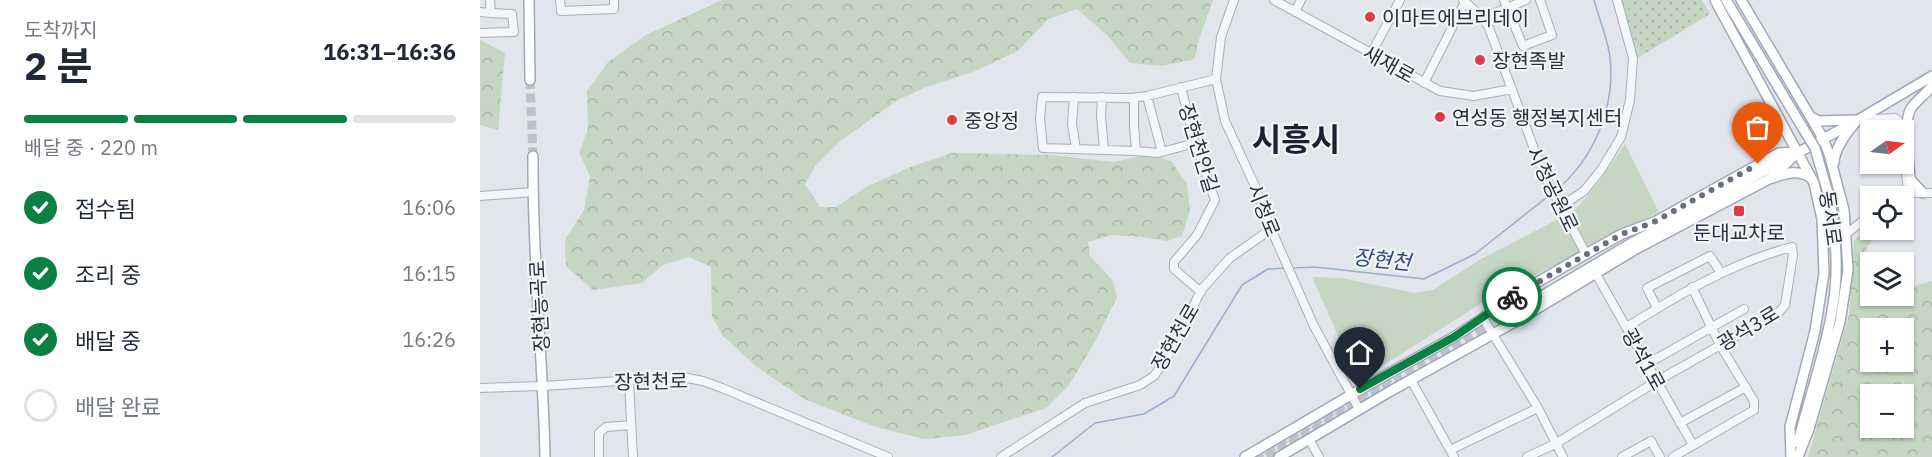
<!DOCTYPE html>
<html lang="ko">
<meta charset="utf-8">
<style>
:root{--surface:#fff;--page:#f2f2f3;--text:#1f2937;--muted:#747a83;--line:#e0e1e3;--accent:#0b8043}
body{margin:0;font-family:"IBM Plex Sans","Noto Sans KR",sans-serif;background:var(--page);color:var(--text);height:100vh;display:flex;flex-direction:column;font-size:22px;white-space:nowrap}
*{box-sizing:border-box;margin:0}
p{font-size:20px;color:var(--muted)}
.icon{flex:none;width:33px;height:33px;fill:none;stroke:currentColor;stroke-width:2;stroke-linecap:round;stroke-linejoin:round}
.map{position:relative;flex:1;overflow:hidden}
.sheet{display:flex;flex-direction:column;background:var(--surface);width:480px}
.sheet>*{flex:none}
.needle{width:39px;rotate:76deg}
.fabs{position:absolute;left:1380px;top:120px;display:grid;gap:12px}
.fabs a{display:grid;place-items:center;width:54px;height:54px;border-radius:0px;background:var(--surface);box-shadow:0 2px 4px #0004;font-size:30px}
.pin{position:absolute;display:grid;place-items:center;width:51px;height:51px;color:#fff;margin:-62px -26px;border-radius:50% 50% 50% 0;rotate:-45deg;box-shadow:0 0 6px #0007}
.pin .icon{rotate:45deg}
.courier{position:absolute;display:grid;place-items:center;width:60px;height:60px;margin:-30px;border:4px solid #0b8043;border-radius:50%;background:#fff;color:#222;box-shadow:0 2px 8px #0007}
.overview em{font-style:normal;font-weight:700}
.overview div{display:flex;flex-direction:column-reverse}
.overview{display:flex;align-items:center;justify-content:space-between;height:102px;padding:0 24px}
h1{font-size:39px;font-weight:700;line-height:45px}
.bar{display:grid;grid-template-columns:repeat(4,1fr);gap:9px 6px;align-content:center;height:72px;padding:0 24px}
.bar i{height:8px;border-radius:4px;background:var(--line)}
.bar .selected{background:var(--accent)}
.bar p{grid-column:span 4}
ol{padding:0 24px;list-style:none}
li{display:flex;align-items:center;gap:18px;height:66px}
li p{margin-inline-start:auto}
li .icon{padding:6px;border-radius:50%;background:var(--accent);color:#fff;stroke-width:4}
li:last-child{color:var(--muted)}
li i{width:33px;height:33px;border:3px solid var(--line);border-radius:50%}
main{display:flex;flex:1;min-height:0}
.map>svg:first-child{display:block}
.grass{fill:url(#grass-dots)}
.forest{fill:url(#forest-crowns);fill-rule:evenodd}
.park{fill:#c5d6c2}
.lines{fill:none;stroke-linecap:round;stroke-linejoin:round}
.stream{stroke:#9aaecf;stroke-width:1.5}
.major-tunnel{stroke:#bdc1cb;stroke-width:9;stroke-dasharray:9 4.5;stroke-linecap:butt}
.minor-casing{stroke:#aaaeba;stroke-width:10}
.major-casing{stroke:#a0a7b8;stroke-width:12}
.minor{stroke:#f5f6f9;stroke-width:8}
.major{stroke:#fff;stroke-width:9}
.major-bridge-casing{stroke:#a0a7b8;stroke-width:12;stroke-linecap:butt}
.major-bridge{stroke:#fff;stroke-width:9}
.done{stroke:#696f7f;stroke-width:6;stroke-dasharray:0 10.8}
.route{stroke:#0b8043;stroke-width:8}
.poi-dot{fill:#db3c43;stroke:#f2f4f8;stroke-width:2}
.labels{text-anchor:middle;dominant-baseline:central;stroke-width:4.5;stroke-linejoin:round;paint-order:stroke}
.poi-label{font-size:20px;fill:#282f45;stroke:#f2f4f8;text-anchor:start}
.street-label{font-size:20px;fill:#282f45;stroke:#f2f4f8}
.water-label{font-size:21px;font-style:italic;fill:#2e497d;stroke:#f2f4f8}
.town-label{font-size:32px;font-weight:bold;fill:#1a2136;stroke:#f2f4f8}
</style>
<main>
<section class="sheet">
<div class="overview"><div><h1>2 분</h1><p>도착까지</p></div><em>16:31–16:36</em></div>
<div class="bar"><i class="selected"></i><i class="selected"></i><i class="selected"></i><i></i><p>배달 중 · 220 m</p></div>
<ol>
<li><svg class="icon" aria-label="check" viewBox="0 0 24 24"><path d="M5 12l5 5 9-10"/></svg>접수됨<p>16:06</p></li>
<li><svg class="icon" aria-label="check" viewBox="0 0 24 24"><path d="M5 12l5 5 9-10"/></svg>조리 중<p>16:15</p></li>
<li><svg class="icon" aria-label="check" viewBox="0 0 24 24"><path d="M5 12l5 5 9-10"/></svg>배달 중<p>16:26</p></li>
<li><i></i>배달 완료</li>
</ol>
</section>
<div class="map">
<svg width="1452" height="457" viewBox="0 0 1452 457">
<defs>
<pattern id="grass-dots" width="8" height="8" patternUnits="userSpaceOnUse" patternTransform="scale(1.5)"><rect width="8" height="8" fill="#c5d6c2"/><path d="M2 2h.1M6 6h.1" fill="none" stroke="#a9b8a8" stroke-width="1.8" stroke-linecap="round"/></pattern>
<pattern id="forest-crowns" width="20" height="18" patternUnits="userSpaceOnUse" patternTransform="scale(1.5)"><rect width="20" height="18" fill="#c5d6c2"/><path d="M2 6a3 3 0 1 1 6 0M12 15a3 3 0 1 1 6 0" fill="none" stroke="#a9b8a8"/></pattern>
</defs>
<rect width="100%" height="100%" fill="#e2e5ec"/>
<!-- grass -->
<path class="grass" d="M1140,0H1222L1230,14L1156,59Z"/>
<!-- forest -->
<path class="forest" d="M242,0H733L718,42L715,59L682,66L650,63L627,35L597,9L568,19L538,51L493,72L446,87L416,101L359,142L335,166L325,184L340,207H356L386,187L433,166L472,153L572,155L633,162L671,154L691,161L707,184L710,210L702,236L687,241L662,237L631,235L608,242L610,256L633,281L637,297L617,338L589,385L566,408L485,435L444,439L396,427L324,399L277,367L243,336L232,316L231,267L209,257L183,265L162,283L113,290L86,266L85,240L104,210L110,176L99,153L108,129L107,91L128,62L166,35Z
M0,40L25,53L18,130L0,125Z
M1390,228L1396,236L1387,247V285L1390,290V296H1394L1397,300L1409,296H1424V289L1452,281V457H1328L1369,315L1374,241L1384,230ZM1390,328H1424V362H1390ZM1390,394H1424V428H1390Z"/>
<!-- park -->
<path class="park" d="M1145,144L1179,212L1010,298L878,381L832,277L861,278L935,293L953,290L1001,259L1094,211L1119,182Z"/>
<g class="lines">
<!-- stream -->
<path class="stream" d="M1075,191C1113,161 1136,106 1130,58C1128,39 1119,19 1114,0
M813,268L835,267L944,279L995,254L1071,194
M572,457L615,423L664,414L694,396L762,285L788,269L805,268"/>
<!-- major-tunnel -->
<path class="major-tunnel" d="M50,80L53,156
M1000,325L1034,305
M774,457L913,376
M787,457L1013,325"/>
<defs>
<path id="minor" d="M80,0L81,11L134,9V0
M754,0L741,37L736,79L745,121L775,186L791,229L834,326L879,409
M794,0L960,91L994,96L1032,89
M983,0L1003,18L1009,28L1063,173L1106,254
M1024,0L1043,46L1072,35L1060,0
M0,12L11,13L10,0
M815,12L821,0
M1003,18L1046,0
M0,33L34,32L32,14L11,13
M891,54L920,0
M944,83L985,2
M701,87L715,143L735,200L717,235L694,262V269L721,292
M667,96L682,152
M594,97L592,124L596,149
M622,97L621,116L624,149
M654,98V125L656,151
M1379,120L1415,118C1422,123 1423,128 1424,136
M715,143L678,153L656,151L563,148L560,119L562,97L651,98L667,96L736,79
M1426,172L1428,193
M0,196L53,192
M1421,196L1428,193H1452
M1080,207L1104,191L1121,170L1141,137L1150,100L1153,58L1137,0
M1365,235L1390,215
M1116,274L1213,445
M1177,308L1167,288L1230,256L1241,273
M1003,318L1058,408L1083,457
M1167,364L1264,309
M931,380L974,457
M149,381L153,457
M0,388L63,386L202,377L223,381L242,388L408,457
M1200,423L1266,387
M829,439L839,457
M970,450L1058,408
M119,457V433L126,427L151,425
M521,457L605,403L660,385L674,376L695,345L721,290L750,258L791,229
M1047,457L1075,444L1177,381L1299,312L1305,305L1313,255L1312,247C1253,262 1198,295 1147,327
M1142,457L1171,441L1180,457
M1193,457L1274,410V401L1240,345L1212,287"/>
<path id="major" d="M49,0L50,80
M1235,0L1334,183L1342,219L1344,273L1335,331L1310,427L1311,457
M1246,0L1324,130
M1261,0L1343,138L1350,157L1364,210L1368,270L1360,322L1329,429L1318,457
M1331,117L1339,121L1375,120
M53,156C52,256 63,357 65,457
M1354,163C1354,150 1366,133 1375,123
M1293,178C1306,173 1319,169 1331,178
M1443,193L1430,179C1429,162 1422,119 1432,107C1438,99 1446,94 1452,86
M1171,224L1299,153L1315,152
M1028,300C1027,310 1031,315 1040,319
M1038,310L1150,244L1378,120L1452,76
M1318,443C1329,397 1346,352 1353,305C1359,270 1356,235 1350,200
M765,457L881,389L974,337L1003,318L1018,305L1106,254L1142,234L1174,222
M799,457L909,392L1040,319L1156,249L1291,178L1318,152"/>
</defs>
<!-- minor casing -->
<use href="#minor" class="minor-casing"/>
<!-- major casing -->
<use href="#major" class="major-casing"/>
<!-- minor -->
<use href="#minor" class="minor"/>
<!-- major -->
<use href="#major" class="major"/>
<defs>
<path id="major-bridge" d="M1324,130L1335,148L1350,200"/>
</defs>
<!-- major-bridge casing -->
<use href="#major-bridge" class="major-bridge-casing"/>
<!-- major-bridge -->
<use href="#major-bridge" class="major-bridge"/>
</g>
<g class="lines">
<!-- done -->
<path class="done" d="M1032,297L1142,234L1174,222L1278,164"/>
<!-- route -->
<path class="route" d="M880,389L974,337L1032,297"/>
</g>
<!-- markers -->
<g class="poi-dot">
<circle cx="890" cy="17" r="6"/>
<circle cx="1000" cy="60" r="6"/>
<circle cx="960" cy="117" r="6"/>
<circle cx="472" cy="120" r="6"/>
<rect x="1253" y="205" width="12" height="12" rx="3"/>
</g>
<g class="labels">
<!-- poi labels -->
<g class="poi-label">
<text x="902" y="17">이마트에브리데이</text>
<text x="1012" y="60">장현족발</text>
<text x="972" y="117">연성동 행정복지센터</text>
<text x="484" y="120">중앙정</text>
<text x="1259" y="232" text-anchor="middle">둔대교차로</text>
</g>
<!-- street labels -->
<g class="street-label">
<text transform="translate(909 64) rotate(29)">새재로</text>
<text transform="translate(719 148) rotate(73)">장현천안길</text>
<text transform="translate(1073 189) rotate(64)">시청공원로</text>
<text transform="translate(784 210) rotate(68)">시청로</text>
<text transform="translate(1351 218) rotate(82)">동서로</text>
<text transform="translate(59 306) rotate(-93)">장현능곡로</text>
<text transform="translate(1268 328) rotate(-31)">광석3로</text>
<text transform="translate(695 337) rotate(-60)">장현천로</text>
<text transform="translate(1164 359) rotate(61)">광석1로</text>
<text transform="translate(171 381) rotate(-1)">장현천로</text>
</g>
<!-- water labels -->
<g class="water-label">
<text transform="translate(902 259) rotate(6)">장현천</text>
</g>
<!-- town labels -->
<g class="town-label">
<text x="816" y="139">시흥시</text>
</g>
</g>
</svg>
<div class="fabs">
<a><svg class="needle" viewBox="-14 -14 28 28"><path d="M0-13l5 13h-10z" fill="#e53935"/><path d="M0 13l5-13h-10z" fill="#747a83"/></svg></a>
<a><svg class="icon" aria-label="locate" viewBox="0 0 24 24"><circle cx="12" cy="12" r="6"/><path d="M12 2v4M12 18v4M2 12h4M18 12h4"/></svg></a>
<a><svg class="icon" aria-label="layers" viewBox="0 0 24 24"><path d="M12 4l9 5-9 5-9-5zM3 14l9 5 9-5"/></svg></a>
<a>+</a>
<a>−</a>
</div>
<div class="pin" style="left:1278px;top:164px;background:#ea580c"><svg class="icon" aria-label="bag" viewBox="0 0 24 24"><path d="M5 8h14l-1 12H6zM9 8a3 3 0 0 1 6 0"/></svg></div>
<div class="pin" style="left:880px;top:389px;background:#1f2937"><svg class="icon" aria-label="home" viewBox="0 0 24 24"><path d="M3 11l9-7 9 7M6 9v11h12V9"/></svg></div>
<div class="courier" style="left:1032px;top:297px"><svg class="icon" aria-label="bike" viewBox="0 0 24 24"><circle cx="6" cy="16" r="4"/><circle cx="18" cy="16" r="4"/><path d="M6 16l4-8h5l3 8M10 8l3 8H6M13 5h3"/></svg></div>
</div>
</main>
